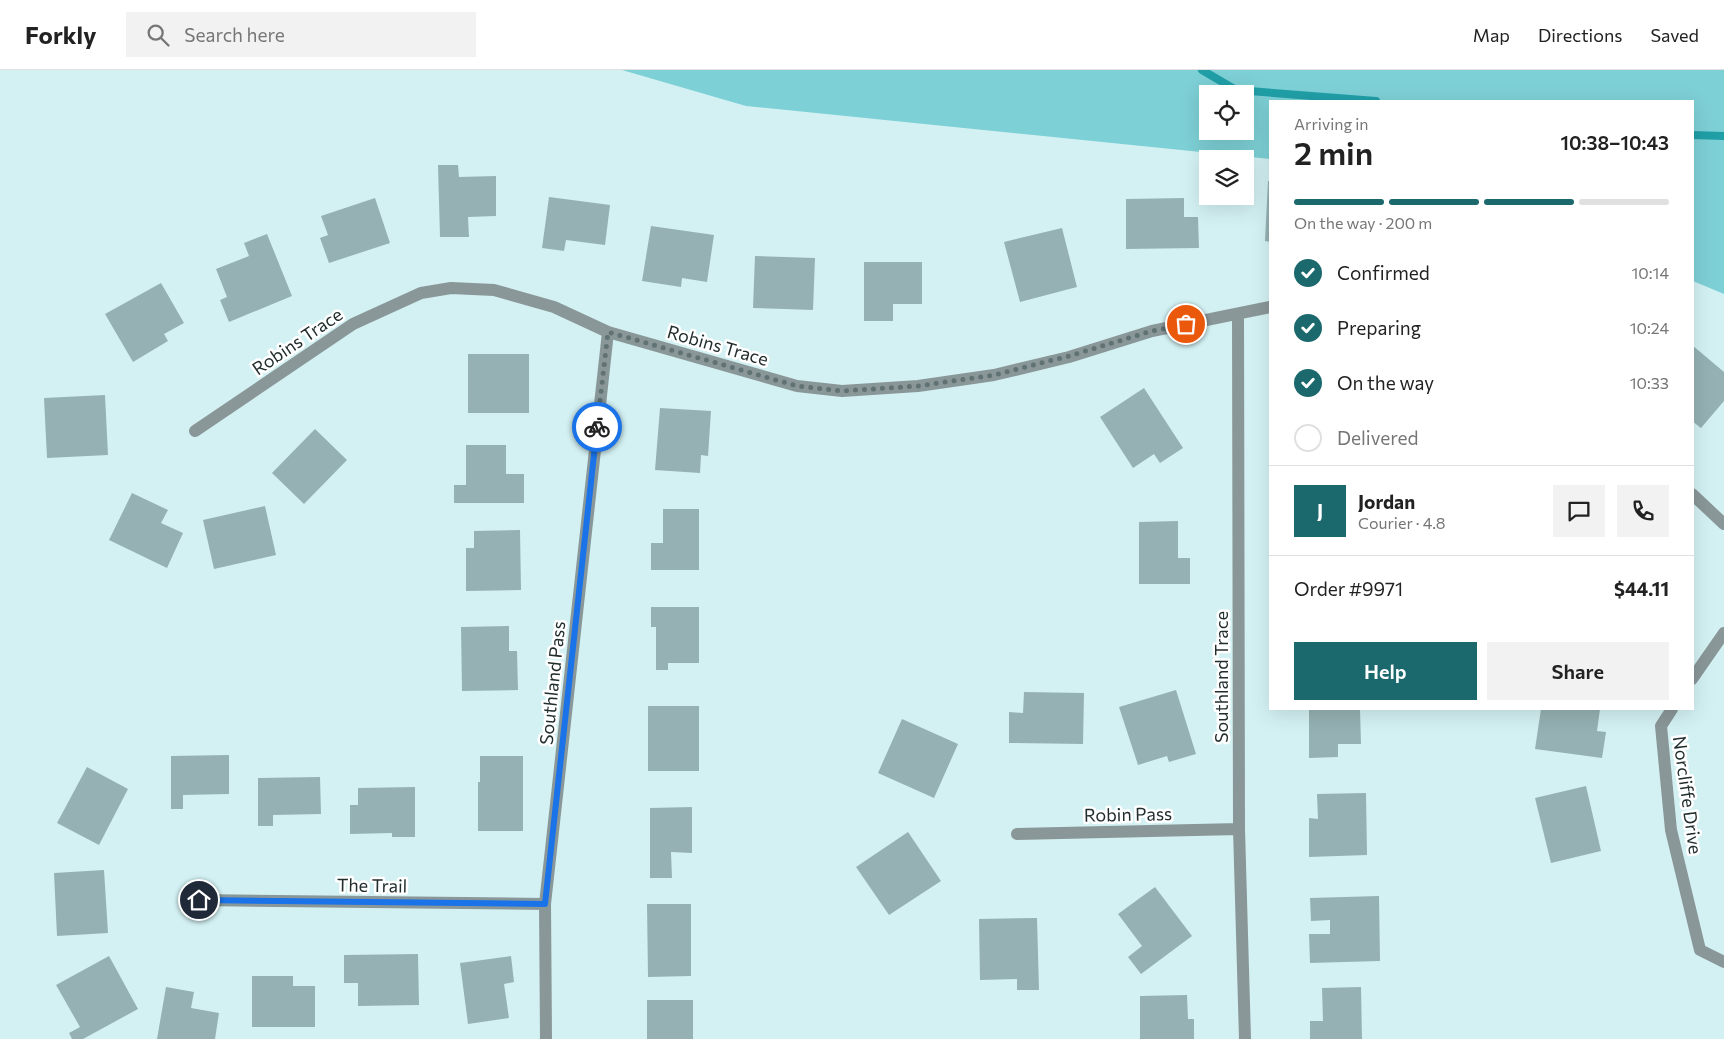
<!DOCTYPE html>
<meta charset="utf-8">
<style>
:root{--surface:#fff;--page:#f2f2f2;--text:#222;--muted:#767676;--line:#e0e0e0;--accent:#1b686d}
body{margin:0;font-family:Commissioner,sans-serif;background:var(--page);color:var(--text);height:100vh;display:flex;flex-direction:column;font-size:19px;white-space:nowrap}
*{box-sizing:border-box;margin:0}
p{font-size:16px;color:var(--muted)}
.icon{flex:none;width:28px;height:28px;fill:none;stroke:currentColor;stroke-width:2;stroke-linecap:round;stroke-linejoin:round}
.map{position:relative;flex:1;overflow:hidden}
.panel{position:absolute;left:1269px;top:30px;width:425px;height:610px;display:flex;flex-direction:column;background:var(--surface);border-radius:0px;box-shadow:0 5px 20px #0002}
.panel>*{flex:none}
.fabs{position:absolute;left:1199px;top:15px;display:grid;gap:10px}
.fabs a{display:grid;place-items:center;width:55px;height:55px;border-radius:0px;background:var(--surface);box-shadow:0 5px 20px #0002;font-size:25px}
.pin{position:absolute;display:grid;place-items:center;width:42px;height:42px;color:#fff;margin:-21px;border:2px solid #fff;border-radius:50%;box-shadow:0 1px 5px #0007}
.courier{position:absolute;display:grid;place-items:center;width:50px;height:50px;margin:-25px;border:4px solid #1a73e8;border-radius:50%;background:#fff;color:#222;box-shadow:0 1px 6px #0007}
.overview em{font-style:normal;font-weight:600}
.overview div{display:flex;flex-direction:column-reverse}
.overview{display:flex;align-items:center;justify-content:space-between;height:85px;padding:0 25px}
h1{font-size:32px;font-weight:600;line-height:38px}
.bar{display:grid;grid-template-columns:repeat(4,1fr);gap:8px 5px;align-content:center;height:60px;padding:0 25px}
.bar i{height:6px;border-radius:4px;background:var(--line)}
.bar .selected{background:var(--accent)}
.bar p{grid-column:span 4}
.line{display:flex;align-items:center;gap:12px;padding:0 25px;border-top:1px solid var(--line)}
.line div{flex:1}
.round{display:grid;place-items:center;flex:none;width:52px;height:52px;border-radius:0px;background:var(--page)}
ol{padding:0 25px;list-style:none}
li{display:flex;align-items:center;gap:15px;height:55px}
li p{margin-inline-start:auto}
li .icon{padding:5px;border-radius:50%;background:var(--accent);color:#fff;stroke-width:4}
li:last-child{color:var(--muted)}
li i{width:28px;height:28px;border:2px solid var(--line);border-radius:50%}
.primary-button{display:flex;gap:10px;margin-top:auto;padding:10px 25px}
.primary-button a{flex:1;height:58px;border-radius:0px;background:var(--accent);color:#fff;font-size:20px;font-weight:600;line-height:58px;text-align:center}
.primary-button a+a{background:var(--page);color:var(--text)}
header{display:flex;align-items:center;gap:30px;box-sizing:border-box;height:70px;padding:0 25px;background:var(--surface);border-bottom:1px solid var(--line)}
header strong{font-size:24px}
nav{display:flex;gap:28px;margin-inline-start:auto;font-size:18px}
.search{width:350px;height:45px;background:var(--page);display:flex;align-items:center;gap:12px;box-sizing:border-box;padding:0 18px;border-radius:0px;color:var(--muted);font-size:19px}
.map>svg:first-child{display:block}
.green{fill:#7dd0d6;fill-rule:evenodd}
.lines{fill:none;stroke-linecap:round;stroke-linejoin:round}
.stream{stroke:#209fa7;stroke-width:8}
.building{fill:#95b1b3}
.street{stroke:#8a9798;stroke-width:12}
.done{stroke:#607273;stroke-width:5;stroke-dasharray:0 9}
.route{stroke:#1a73e8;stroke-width:6}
.labels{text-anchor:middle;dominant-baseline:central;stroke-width:5;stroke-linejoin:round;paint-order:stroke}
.street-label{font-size:18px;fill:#222d2e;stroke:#fff}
</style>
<header>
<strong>Forkly</strong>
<div class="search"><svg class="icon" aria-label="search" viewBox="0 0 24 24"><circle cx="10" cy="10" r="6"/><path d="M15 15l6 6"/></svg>Search here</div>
<nav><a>Map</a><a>Directions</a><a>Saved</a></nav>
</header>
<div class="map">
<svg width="1724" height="969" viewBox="0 0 1724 969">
<rect width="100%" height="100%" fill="#d3f1f3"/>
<!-- green -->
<path class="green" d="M622,0H1724V224L1693,211L1692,31H1270V89L746,36ZM1208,24H1245V61H1208Z"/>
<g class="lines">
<!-- stream -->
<path class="stream" d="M1202,0L1236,20L1376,31
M1692,65L1724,66"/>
</g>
<!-- building -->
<path class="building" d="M438,95H458L459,107L496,106V146L468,147L469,167H440Z
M1268,111H1270V172L1265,171Z
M549,127L610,135L605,175L566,170L564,181L542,178Z
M375,128L390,173L329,193L320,168L328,165L321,146Z
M1184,128V147H1198L1199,178L1126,179V129Z
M651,156L714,165L707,212L682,208L681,217L642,211Z
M1062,158L1077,217L1020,232L1004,172Z
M267,164L292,226L229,252L220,230L227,227L216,199L249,186L244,173Z
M755,186L815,188L813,240L753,238Z
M864,192H922V234H893V251H864Z
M161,213L184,253L164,264L168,271L133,292L105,244Z
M1692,275L1724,302V331L1701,358L1692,351Z
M468,284H529V343H468Z
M1144,318L1183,378L1160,393L1154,384L1133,398L1100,347Z
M105,325L108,385L47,388L44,328Z
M660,338L711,341L708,386L701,385L700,403L655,400Z
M315,359L347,390L304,434L272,403Z
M466,375H506V404H524V433H454V415H466Z
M132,423L168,440L161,453L183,463L167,498L109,470Z
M265,436L276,485L214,499L203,450Z
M663,439H699V500H651V473H663Z
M1178,451V488H1190V514H1139V452Z
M520,460L521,520L466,521V478H474V461Z
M651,537H699V593H668V600H656V557H651Z
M509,556V581H517L518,620L462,621L461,557Z
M1176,620L1196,684L1169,692L1167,686L1138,695L1119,637Z
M1024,622L1084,623L1083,674L1009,673V642L1023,643Z
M648,636H699V701H648Z
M1309,639H1360L1361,674H1338V687L1309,688Z
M1541,639H1600L1597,661L1606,662L1602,688L1535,679Z
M902,649L958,674L934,728L878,703Z
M229,685V724L183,725V739H171V686Z
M480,686H523V761H478V712H480Z
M87,697L128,719L99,775L57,753Z
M320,707L321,744L273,745V756H258V708Z
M1586,716L1601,781L1551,793L1535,728Z
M415,717V767H392V763L350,764V735H358V718Z
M1366,723L1367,785L1309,787V748L1318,749L1317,724Z
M692,737V783L671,782L672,808H650V738Z
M908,762L941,811L889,845L856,797Z
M104,800L108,863L57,866L54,803Z
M1155,817L1192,866L1141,904L1128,887L1142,876L1118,844Z
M1379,826L1380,891L1310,893L1309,864H1330V850L1311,851L1310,828Z
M647,834H691V906L648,907Z
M1037,848L1039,920H1017V909L980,910L979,849Z
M418,884L419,935L358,936V913H344V885Z
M109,886L138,939L83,969H72L69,963L80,957L56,915Z
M511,886L514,912L504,914L509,948L468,954L460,893Z
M252,906H293V916H315V957H252Z
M166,917L194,922L191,938L219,943L215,969H157Z
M1361,917L1362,969H1310V951H1323L1322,918Z
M1187,925L1188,949H1194V969H1140V926Z
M647,930H693V969H647Z"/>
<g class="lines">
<!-- street -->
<path class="street" d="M1238,245L1239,759L1245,969
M195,361L353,254L421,223L451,218L494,220L554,237L608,262L797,316L842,321L918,316L994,305L1069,287L1152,261L1270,237
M1692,424L1724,454
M1692,609L1724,563
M1672,639L1661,656L1671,760L1700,880L1724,892
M1017,764L1239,759
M199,830L545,834
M546,969L545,834L608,262"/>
</g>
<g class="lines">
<!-- done -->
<path class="done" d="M597,357L608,262L797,316L842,321L918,316L994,305L1069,286L1152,261L1186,254"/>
<!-- route -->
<path class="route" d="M199,830L545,834L597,357"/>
</g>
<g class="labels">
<!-- street labels -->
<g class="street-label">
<text transform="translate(297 271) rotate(-34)">Robins Trace</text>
<text transform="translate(718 275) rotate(16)">Robins Trace</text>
<text transform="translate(1221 607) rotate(-90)">Southland Trace</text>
<text transform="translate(552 613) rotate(-84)">Southland Pass</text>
<text transform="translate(1688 725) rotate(82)">Norcliffe Drive</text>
<text transform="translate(1128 744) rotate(-1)">Robin Pass</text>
<text transform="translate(372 815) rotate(1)">The Trail</text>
</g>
</g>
</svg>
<div class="fabs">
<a><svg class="icon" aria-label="locate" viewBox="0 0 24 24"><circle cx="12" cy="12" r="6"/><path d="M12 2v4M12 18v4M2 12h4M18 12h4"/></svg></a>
<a><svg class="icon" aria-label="layers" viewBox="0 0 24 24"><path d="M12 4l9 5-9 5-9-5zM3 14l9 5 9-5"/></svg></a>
</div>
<div class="pin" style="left:1186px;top:254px;background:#ea580c"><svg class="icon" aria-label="bag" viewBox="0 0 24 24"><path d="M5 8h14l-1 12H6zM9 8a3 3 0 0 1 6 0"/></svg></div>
<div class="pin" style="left:199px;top:830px;background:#1f2937"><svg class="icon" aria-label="home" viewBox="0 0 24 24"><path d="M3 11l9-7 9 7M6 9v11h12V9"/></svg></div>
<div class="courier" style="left:597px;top:357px"><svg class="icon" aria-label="bike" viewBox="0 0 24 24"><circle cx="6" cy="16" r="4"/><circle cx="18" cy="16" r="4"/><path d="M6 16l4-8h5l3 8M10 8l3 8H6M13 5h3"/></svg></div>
<section class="panel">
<div class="overview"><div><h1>2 min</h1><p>Arriving in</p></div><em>10:38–10:43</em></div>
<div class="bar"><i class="selected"></i><i class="selected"></i><i class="selected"></i><i></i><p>On the way · 200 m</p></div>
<ol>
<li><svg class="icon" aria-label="check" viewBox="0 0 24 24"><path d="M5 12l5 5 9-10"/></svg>Confirmed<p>10:14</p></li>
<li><svg class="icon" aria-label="check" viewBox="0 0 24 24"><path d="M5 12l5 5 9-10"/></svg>Preparing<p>10:24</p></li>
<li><svg class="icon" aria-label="check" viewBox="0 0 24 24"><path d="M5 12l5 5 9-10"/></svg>On the way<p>10:33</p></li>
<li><i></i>Delivered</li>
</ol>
<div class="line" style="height:90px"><b class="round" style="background:var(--accent);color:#fff">J</b><div><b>Jordan</b><p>Courier · 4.8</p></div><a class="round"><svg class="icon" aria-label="chat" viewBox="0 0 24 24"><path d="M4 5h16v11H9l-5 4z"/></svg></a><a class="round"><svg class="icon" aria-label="phone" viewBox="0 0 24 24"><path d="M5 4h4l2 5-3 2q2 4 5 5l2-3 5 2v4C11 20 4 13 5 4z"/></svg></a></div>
<div class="line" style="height:65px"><div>Order #9971</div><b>$44.11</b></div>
<div class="primary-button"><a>Help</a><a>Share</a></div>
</section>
</div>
